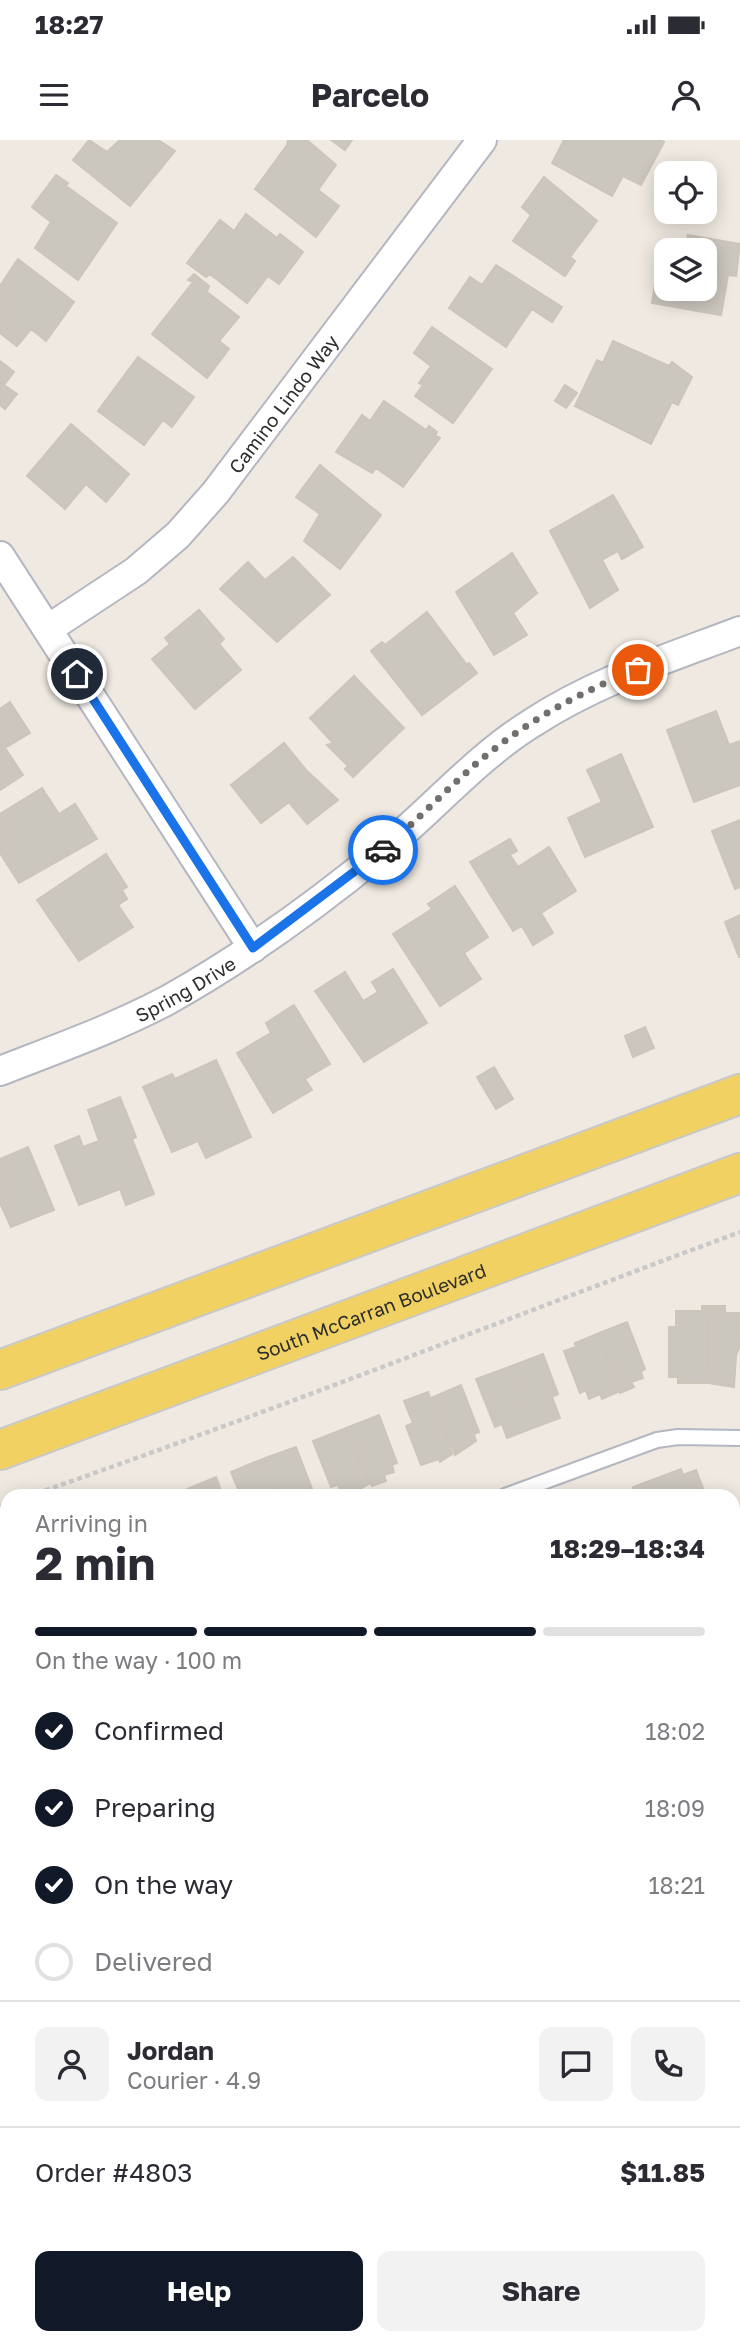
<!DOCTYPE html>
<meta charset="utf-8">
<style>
:root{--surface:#fff;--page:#f2f2f3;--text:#2b2b33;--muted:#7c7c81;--line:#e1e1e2;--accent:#111827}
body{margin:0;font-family:"Golos Text",sans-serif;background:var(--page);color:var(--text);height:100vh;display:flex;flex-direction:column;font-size:26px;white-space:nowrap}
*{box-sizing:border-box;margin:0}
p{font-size:23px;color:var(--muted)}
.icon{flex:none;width:38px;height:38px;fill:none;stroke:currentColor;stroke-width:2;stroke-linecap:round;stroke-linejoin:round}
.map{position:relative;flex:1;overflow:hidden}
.panel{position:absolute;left:0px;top:1349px;width:740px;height:856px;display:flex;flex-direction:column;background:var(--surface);border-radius:21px 21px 0 0;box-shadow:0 4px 18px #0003}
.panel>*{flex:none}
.tools{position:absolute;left:654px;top:21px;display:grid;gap:14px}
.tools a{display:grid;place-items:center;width:63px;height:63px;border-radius:14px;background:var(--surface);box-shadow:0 4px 18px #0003;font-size:35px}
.pin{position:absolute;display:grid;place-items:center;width:60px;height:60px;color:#fff;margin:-30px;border:4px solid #fff;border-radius:50%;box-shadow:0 2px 7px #0007}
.courier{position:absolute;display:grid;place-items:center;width:70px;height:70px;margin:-35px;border:5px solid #1a73e8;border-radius:50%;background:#fff;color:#222;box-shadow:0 2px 9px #0007}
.overview em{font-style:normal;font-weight:700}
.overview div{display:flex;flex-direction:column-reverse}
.overview{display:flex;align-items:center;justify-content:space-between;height:119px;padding:0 35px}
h1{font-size:46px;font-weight:700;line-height:52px}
.bar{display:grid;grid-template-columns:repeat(4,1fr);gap:10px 7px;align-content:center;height:84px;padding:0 35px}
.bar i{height:9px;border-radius:5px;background:var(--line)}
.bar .on{background:var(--accent)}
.bar p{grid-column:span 4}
.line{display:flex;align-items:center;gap:18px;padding:0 35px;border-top:2px solid var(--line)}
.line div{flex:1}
.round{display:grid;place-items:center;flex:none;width:74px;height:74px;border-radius:14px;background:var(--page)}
ol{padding:0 35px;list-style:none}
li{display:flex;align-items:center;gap:21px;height:77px}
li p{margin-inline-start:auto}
li .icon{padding:7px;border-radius:50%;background:var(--accent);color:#fff;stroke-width:4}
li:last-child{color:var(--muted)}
li i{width:38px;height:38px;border:4px solid var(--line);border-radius:50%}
.primary-button{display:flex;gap:14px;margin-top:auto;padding:14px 35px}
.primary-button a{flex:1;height:80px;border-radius:14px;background:var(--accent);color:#fff;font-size:28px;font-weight:700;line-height:80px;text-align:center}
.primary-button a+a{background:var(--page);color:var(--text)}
.status{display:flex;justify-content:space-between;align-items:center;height:49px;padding:0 35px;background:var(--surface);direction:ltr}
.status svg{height:19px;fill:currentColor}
header{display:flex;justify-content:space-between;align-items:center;height:91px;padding:0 35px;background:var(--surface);font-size:32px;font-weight:700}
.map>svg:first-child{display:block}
.green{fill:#b6e59e}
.building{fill:#cbc7bf;stroke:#cbc5ba;stroke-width:2}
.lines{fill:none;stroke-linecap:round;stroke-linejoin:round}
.service-casing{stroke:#b4b7c1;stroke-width:18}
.minor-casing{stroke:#b4b7c1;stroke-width:32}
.primary-casing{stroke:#c9c9c9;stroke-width:42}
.path{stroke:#c9c9c9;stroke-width:4.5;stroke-dasharray:5 3.5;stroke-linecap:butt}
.service{stroke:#fff;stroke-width:14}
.minor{stroke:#fff;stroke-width:28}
.primary{stroke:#f2d163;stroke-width:38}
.done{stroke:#726f6d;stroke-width:7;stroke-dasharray:0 12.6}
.route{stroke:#1a73e8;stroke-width:9}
.labels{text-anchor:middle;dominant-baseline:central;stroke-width:5;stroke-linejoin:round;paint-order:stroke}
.street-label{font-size:19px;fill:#2e2e2e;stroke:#fff}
</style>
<div class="status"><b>18:27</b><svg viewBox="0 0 49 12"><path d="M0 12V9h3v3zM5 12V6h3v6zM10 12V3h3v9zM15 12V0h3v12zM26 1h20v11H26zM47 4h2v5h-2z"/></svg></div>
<header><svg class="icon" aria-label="menu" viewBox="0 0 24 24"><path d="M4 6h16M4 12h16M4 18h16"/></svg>Parcelo<svg class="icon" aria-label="person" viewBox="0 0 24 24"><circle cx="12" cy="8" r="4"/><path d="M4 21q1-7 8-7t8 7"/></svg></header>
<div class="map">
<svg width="740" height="2204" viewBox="0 0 740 2204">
<rect width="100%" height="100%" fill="#efe9e1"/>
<!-- green -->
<path class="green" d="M0,1745L7,1747V2198H669L678,2204H0Z"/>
<!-- building -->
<path class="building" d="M89,0L107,12L120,0H158L175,11L130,66L73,20Z
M288,0H307L336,25L318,50L339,66L316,97L255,49L287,5Z
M331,0H352L345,10Z
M564,0H660L664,2L641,45L623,36L612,56L552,23Z
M56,35L68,43L66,46L117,83L78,140L35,108L51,82L32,67Z
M544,37L597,81L570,117L575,121L565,136L513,101L531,75L522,67Z
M246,74L277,98L280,94L303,112L279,144L268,136L247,163L210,134L206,137L187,123L220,80L234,91Z
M688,95L740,104L736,136L728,135L721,175L652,163L659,118L667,120V149H705V110H685Z
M18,119L74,162L46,201L31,189L17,206L0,193V146Z
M496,125L562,167L552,182L532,169L506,207L449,168L470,137L482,145Z
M194,134L209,146L207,152L239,177L219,201L229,209L207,238L152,194L193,142L188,140Z
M432,187L492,229L453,283L415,256L423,245L419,243L431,226L414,213Z
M613,201L669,226L672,222L692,237L678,265L672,262L651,304L575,266L597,220L603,223Z
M138,217L194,257L172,287L163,280L144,305L98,271Z
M0,221L14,232L4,245L17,254L5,269L0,265Z
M565,245L577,253L566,268L555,261Z
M384,261L426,290L429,286L437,292L435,296L440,298L403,347L376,328L372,333L336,312L362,275L370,281Z
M71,284L129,334L106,362L86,344L65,369L27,336Z
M320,325L381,375L340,429L304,401L320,374L296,357Z
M613,355L643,407L622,419L618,411L602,420L618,450L590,468L550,391Z
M512,413L537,453L513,473L527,495L494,515L456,452Z
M293,417L330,455L277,502L220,449L248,422L265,440Z
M199,470L224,499L219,504L241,530L195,569L152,519L170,504L165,498Z
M427,472L467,525L469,523L477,533L422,575L371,511L382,502L385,505Z
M354,536L404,588L353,637L345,629L348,626L327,605L333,603L310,578Z
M10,562L30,593L5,608L23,635L0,650V569Z
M716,571L729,605L740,601V645L694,662L667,590Z
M284,603L306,630L338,660L307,684L289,662L261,683L231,645Z
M621,614L653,687L585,717L568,678L602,662L587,630Z
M42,648L59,674L75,664L97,699L19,743L0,713V674Z
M740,680V747L735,749L712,691Z
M510,699L517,711L510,715L518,727L549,707L576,751L541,773L553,793L533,805L522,786L513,791L470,722Z
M106,714L127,747L122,750L127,759L118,765L133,787L79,821L37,760Z
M455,746L488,797L464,813L481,839L440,866L393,794L432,769L428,764Z
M740,775V817H739L725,782Z
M393,829L427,883L364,922L315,851L345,832L363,861L378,852L372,842Z
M294,865L330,924L305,939L312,950L273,973L237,913L271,893L266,883Z
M645,887L654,908L633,917L625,896Z
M216,920L251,997L206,1018L198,1001L172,1012L143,947L172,934L175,939Z
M494,927L513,959L496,969L477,937Z
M120,957L136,997L132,999L154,1054L126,1065L120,1049L79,1065L55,1006L79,996L83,1007L99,1001L88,970Z
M28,1007L54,1070L11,1087L0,1063V1019Z
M702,1166H709L708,1243H678V1237H669V1187H676V1171H702Z
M709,1166H725V1173H739L740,1206L736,1215L734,1247L708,1243Z
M627,1182L645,1229L641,1232L643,1238L631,1242L634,1247L620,1253L599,1193Z
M599,1193L620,1251L602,1259L600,1254L589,1259L586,1250L580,1253L564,1211L576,1207L575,1203Z
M543,1214L558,1254L552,1257L560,1278L533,1288L509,1227Z
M509,1227L533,1288L507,1298L502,1284L495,1287L476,1239Z
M461,1245L479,1292L474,1294L476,1301L455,1315L431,1258Z
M428,1252L452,1314L440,1322L439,1319L421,1325L406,1286L413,1283L404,1261Z
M379,1275L397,1323L392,1325L394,1332L384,1335L386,1341L372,1346L346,1288Z
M346,1288L369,1344L354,1352L353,1349L341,1353L338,1345L331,1347L313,1301Z
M296,1307L314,1354L280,1356L265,1318Z
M265,1318L280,1356H241L231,1332Z
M681,1329L683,1335L696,1330L706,1356H636L633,1347Z
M216,1337L223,1356H188L185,1350Z
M185,1350L188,1356H163L175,1351Z
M7,1398V1464L3,1465L0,1416L4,1415L0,1400Z
M733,1409L740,1427V1438L733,1441Z
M740,1438V1468L733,1471V1441Z
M740,1493V1530L733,1532V1495Z
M740,1530V1570L733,1572V1532Z
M7,1582V1617L3,1618L0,1612V1586Z
M740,1586V1619L733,1601V1589Z
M7,1617V1639L0,1624V1620Z
M733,1840L740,1843V1894L736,1893L733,1899Z
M733,2020L740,2023V2078L733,2093Z
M740,2078V2093L734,2091Z"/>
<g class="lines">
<defs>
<path id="service" d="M505,1356L657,1300L678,1297L740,1298
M0,1543L7,1541
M733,1970L740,1973"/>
<g id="minor">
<path d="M0,416L253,808"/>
<path id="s1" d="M48,489L136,431L178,395L216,352L482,0"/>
<path id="s2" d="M0,931C56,909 113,889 166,861C243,818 315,766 383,710C434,668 476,618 532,583C596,541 669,518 740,491"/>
</g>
<g id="primary">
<path d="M0,1230L740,954"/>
<path id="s3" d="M0,1310L740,1033"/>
</g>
</defs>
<!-- service casing -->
<use href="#service" class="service-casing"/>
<!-- minor casing -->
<use href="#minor" class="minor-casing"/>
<!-- primary casing -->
<use href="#primary" class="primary-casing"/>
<!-- path -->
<path class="path" d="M29,1356C268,1273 503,1180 740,1092
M0,1366L7,1364"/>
<!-- service -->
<use href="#service" class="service"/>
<!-- minor -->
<use href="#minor" class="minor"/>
<!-- primary -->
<use href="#primary" class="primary"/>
</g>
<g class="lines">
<!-- done -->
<path class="done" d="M383,710C415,682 445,651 477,623C524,583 580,551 638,530"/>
<!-- route -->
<path class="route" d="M77,534L253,808L383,710"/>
</g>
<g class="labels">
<!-- street labels -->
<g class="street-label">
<text stroke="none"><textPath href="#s1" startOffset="329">Camino Lindo Way</textPath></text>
<text stroke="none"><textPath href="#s2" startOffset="203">Spring Drive</textPath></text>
<text stroke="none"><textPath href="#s3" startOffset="396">South McCarran Boulevard</textPath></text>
</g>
</g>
</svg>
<div class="tools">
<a><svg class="icon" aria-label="locate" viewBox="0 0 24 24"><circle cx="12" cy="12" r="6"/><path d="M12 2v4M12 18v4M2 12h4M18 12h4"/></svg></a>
<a><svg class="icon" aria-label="layers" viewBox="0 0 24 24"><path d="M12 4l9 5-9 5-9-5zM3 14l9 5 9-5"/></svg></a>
</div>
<div class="pin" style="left:638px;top:530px;background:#ea580c"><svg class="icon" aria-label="bag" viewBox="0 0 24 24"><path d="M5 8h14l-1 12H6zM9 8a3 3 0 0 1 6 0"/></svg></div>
<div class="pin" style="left:77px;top:534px;background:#1f2937"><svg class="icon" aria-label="home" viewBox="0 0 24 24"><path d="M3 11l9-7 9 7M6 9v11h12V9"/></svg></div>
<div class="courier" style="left:383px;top:710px"><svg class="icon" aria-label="car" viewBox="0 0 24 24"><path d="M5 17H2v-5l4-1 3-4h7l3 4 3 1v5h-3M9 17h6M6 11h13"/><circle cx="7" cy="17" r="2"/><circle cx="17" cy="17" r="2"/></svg></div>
<section class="panel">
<div class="overview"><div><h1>2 min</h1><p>Arriving in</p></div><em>18:29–18:34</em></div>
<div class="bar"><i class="on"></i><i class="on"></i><i class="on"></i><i></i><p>On the way · 100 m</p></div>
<ol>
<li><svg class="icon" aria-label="check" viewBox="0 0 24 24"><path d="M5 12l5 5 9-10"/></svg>Confirmed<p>18:02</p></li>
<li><svg class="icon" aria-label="check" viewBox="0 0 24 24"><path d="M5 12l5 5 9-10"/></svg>Preparing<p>18:09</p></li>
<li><svg class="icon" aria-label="check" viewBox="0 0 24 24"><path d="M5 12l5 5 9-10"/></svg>On the way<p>18:21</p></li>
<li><i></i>Delivered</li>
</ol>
<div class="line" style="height:126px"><a class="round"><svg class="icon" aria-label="person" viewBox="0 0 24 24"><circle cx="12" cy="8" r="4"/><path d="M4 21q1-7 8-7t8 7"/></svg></a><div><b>Jordan</b><p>Courier · 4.9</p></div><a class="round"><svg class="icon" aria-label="chat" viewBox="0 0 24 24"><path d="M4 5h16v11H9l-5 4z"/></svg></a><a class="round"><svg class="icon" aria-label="phone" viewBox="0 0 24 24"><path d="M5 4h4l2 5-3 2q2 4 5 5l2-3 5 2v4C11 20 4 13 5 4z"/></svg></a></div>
<div class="line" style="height:91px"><div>Order #4803</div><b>$11.85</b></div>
<div class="primary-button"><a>Help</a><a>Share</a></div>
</section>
</div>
